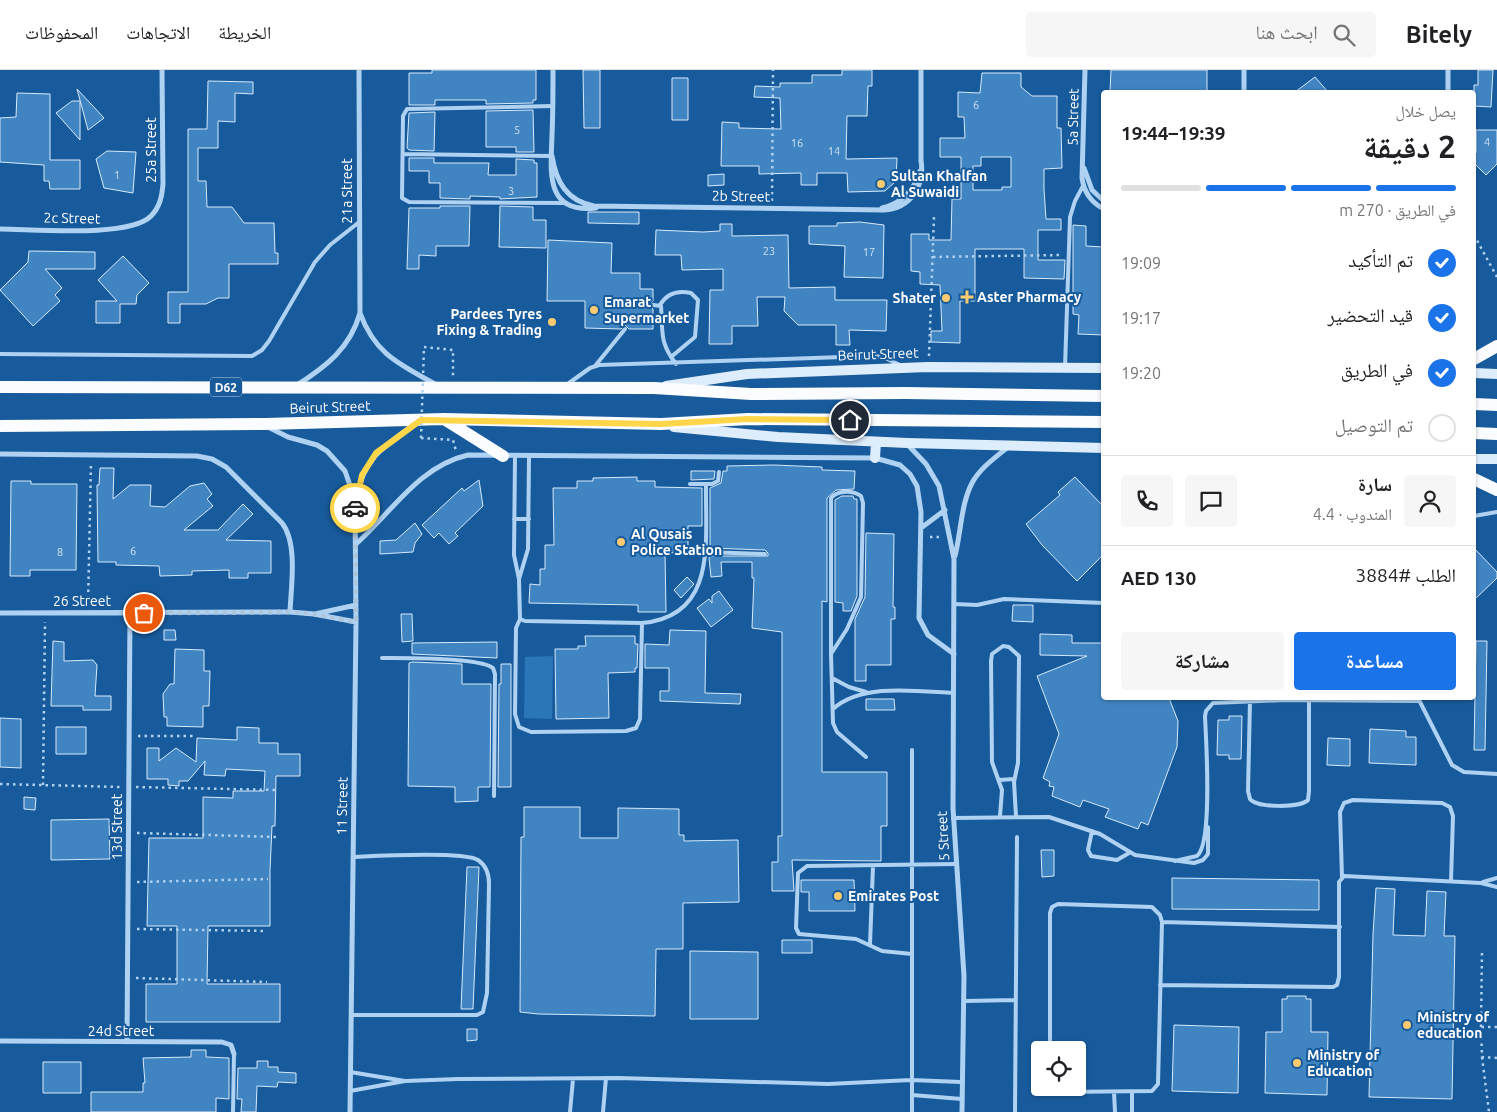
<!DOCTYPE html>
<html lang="ar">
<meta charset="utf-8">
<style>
:root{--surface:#fff;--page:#f6f6f6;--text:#202124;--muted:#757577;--line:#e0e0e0;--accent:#1a73e8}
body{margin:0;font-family:Ubuntu,"Noto Naskh Arabic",sans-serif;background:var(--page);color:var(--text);direction:rtl;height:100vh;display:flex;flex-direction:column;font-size:19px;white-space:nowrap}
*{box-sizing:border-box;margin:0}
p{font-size:16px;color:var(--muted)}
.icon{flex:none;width:28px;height:28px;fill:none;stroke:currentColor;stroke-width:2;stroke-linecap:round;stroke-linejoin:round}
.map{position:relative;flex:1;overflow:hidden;direction:ltr}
.side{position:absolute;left:1101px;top:20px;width:375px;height:610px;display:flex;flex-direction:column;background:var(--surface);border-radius:5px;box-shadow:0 1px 4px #0004;direction:rtl}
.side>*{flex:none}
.buttons{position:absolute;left:1031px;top:971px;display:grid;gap:10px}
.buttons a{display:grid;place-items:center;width:55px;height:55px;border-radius:5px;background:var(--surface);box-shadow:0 1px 4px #0004;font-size:25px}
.pin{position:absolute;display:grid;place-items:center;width:42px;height:42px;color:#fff;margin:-21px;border:2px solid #fff;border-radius:50%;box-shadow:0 1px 5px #0007}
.courier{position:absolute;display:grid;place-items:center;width:50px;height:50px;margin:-25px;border:4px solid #ffd54a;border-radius:50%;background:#fff;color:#222;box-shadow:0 1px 6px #0007}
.summary em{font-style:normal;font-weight:700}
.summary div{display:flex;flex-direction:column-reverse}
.summary{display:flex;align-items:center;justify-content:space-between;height:85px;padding:0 20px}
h1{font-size:32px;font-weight:700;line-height:38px}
.bar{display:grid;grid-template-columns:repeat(4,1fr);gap:8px 5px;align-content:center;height:60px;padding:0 20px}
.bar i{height:6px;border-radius:4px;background:var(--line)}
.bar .selected{background:var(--accent)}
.bar p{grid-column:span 4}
.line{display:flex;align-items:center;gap:12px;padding:0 20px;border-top:1px solid var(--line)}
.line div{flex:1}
.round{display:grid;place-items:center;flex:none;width:52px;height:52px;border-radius:5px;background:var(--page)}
ol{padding:0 20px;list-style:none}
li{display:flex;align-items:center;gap:15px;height:55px}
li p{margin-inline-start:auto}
li .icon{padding:5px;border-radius:50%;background:var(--accent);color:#fff;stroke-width:4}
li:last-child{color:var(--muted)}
li i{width:28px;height:28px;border:2px solid var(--line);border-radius:50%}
.primary-button{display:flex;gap:10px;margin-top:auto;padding:10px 20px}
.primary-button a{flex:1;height:58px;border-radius:5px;background:var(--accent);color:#fff;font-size:20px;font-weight:700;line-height:58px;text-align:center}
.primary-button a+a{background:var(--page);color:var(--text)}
header{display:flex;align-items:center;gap:30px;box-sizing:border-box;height:70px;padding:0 25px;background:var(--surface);border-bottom:1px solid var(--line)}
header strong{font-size:24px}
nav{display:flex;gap:28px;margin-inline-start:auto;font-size:18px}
.search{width:350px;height:45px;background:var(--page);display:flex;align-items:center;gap:12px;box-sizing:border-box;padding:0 18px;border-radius:5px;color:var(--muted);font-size:19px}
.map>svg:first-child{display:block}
.green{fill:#2b75b9}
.building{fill:#4084c2;stroke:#d6eafc;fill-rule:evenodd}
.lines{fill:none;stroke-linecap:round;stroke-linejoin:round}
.path{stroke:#afd2f2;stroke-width:2.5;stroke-dasharray:2.5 4;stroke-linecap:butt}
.service{stroke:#afd2f2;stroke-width:4}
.minor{stroke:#afd2f2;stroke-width:5}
.secondary{stroke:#ddedfc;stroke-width:10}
.primary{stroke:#fafcff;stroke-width:12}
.path-bridge{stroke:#afd2f2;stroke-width:2.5;stroke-dasharray:2.5 4;stroke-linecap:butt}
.done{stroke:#aec6dc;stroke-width:5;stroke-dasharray:0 9}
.route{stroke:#ffd54a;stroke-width:6}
.poi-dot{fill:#ffcb70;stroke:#185b9c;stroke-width:2}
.labels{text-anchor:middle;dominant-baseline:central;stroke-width:4;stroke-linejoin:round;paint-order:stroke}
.number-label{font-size:11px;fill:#cfe0f0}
.shield{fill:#185b9c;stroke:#bacee1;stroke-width:1}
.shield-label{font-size:12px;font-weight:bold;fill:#fff}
.street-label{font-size:14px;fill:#fff;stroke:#185b9c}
.poi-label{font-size:14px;font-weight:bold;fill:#fff;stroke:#185b9c;text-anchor:start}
</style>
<header>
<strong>Bitely</strong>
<div class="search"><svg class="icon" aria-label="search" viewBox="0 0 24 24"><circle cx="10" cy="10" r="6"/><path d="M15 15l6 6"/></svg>ابحث هنا</div>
<nav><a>الخريطة</a><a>الاتجاهات</a><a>المحفوظات</a></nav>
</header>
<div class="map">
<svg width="1497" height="1042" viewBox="0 0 1497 1042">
<rect width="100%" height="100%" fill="#185b9c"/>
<!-- green -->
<path class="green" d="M553,586L552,649L524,648L525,587Z"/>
<!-- building -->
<path class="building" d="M432,0H536V30H533V33L486,34V30H435V35H409V3H432Z
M583,0H600V58H584Z
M842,0H872V16H868L867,46H847L846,89L897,88L896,111L885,121L848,122L847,103H817V115H801V103L759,104V96H721L722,52L739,53V58L781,59L780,28L754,27L755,16L780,17V13H812V5H842Z
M1111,0H1207V22H1110Z
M1478,0H1493L1491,37L1474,36V15H1478Z
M982,3H1021V17L1032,26H1057V58H1061L1062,98L1044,99V119L1046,149H1061V160H1038V190H1065L1064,209L1024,208V179H975V231H960V273L931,272V261H942L940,215L920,214V202L911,201V164H929V170H951L952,129H961V87H940V68H965L964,47H958V22L980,23ZM981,87H1011V117H1002V120H973V96H981Z
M1315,7L1328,22H1295Z
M672,8H688V50H672Z
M208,11L253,12V24L235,23V52L218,51V78H198V111H206L207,137H232L244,153H274L275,183H278V194H229V228H218L206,234H180V253H168V222H188V59H207Z
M77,19L104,48L88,60Z
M17,23L50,24V90H80V119H50L49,111H44V95L0,92V48L16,47Z
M72,31H80V70L56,43Z
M533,40L534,82H516V77H486V41Z
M435,42L434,81L409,80L407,78L409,43Z
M1476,60H1497V94L1486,105L1474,93V85L1476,83Z
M107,81L136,82L133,123L104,118L96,89Z
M409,88H434V93H489L488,105H516V89L534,90V93H537V127L500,129V127L470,126V129L440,128V113H429V101H409Z
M724,104V115L708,116V105Z
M440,136H470L469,176H436V186L419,185V199H407L409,138H440Z
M500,136L533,137V150H546V178L499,177Z
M588,142H639V154L588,153Z
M860,152L884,155L883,208L844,207L845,176L809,174V156H837V153Z
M720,154H732V166L788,165L789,218L835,217V230H887L886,261L849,260L850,275H836V255H798L784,241L785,227H757L758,256H732V274H709L710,220H723V199L682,200L681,185H655L656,160L703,162L720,161Z
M1073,155L1086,156V176L1104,177V265L1078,264L1079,245L1073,244Z
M548,170L612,173L611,203H640V219H653V231L649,235L653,239V259H629L625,255L621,259L585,258V231H547Z
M29,181L95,182V199H45L62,218L55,225L60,231L33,256L0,220L28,192Z
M123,186L149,213L137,225L136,234H120V253H96V231H117L98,210Z
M774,395L822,397V400L855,401L854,419L836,420L827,428V532L822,531V702H887V756H881V791L792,790L794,821H772V792H778V766H782V562L752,558L754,508H752V492H721L722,506L711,507L709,488L710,486H768V483L765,480L710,478V418L721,413L723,401H727V396Z
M100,398H114L113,429L130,415H151L150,436L165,437L190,416L204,413L212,424L207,429L213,436L184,460H218L243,434L253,444L226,470L271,471V503H248V508H229V500L192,501V505L160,506L159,496L116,495V492H98L97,415H99Z
M691,401H715L714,409L691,410Z
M637,407V411H655V417L702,418V456H688V482L665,483L666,542H638V535L529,533L530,514L540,515V499H545V475H554L553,418H577V411H593V408Z
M1075,407L1104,437V484L1077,511L1042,475L1026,454L1060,425L1058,422Z
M479,410L483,436L455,463L458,466L449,474L439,463L434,468L422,455L462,418L464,421Z
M11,411H31V414H77L76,500H30V506H10Z
M842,426H853L854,429H857V526L851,541H843V533L835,532V430Z
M415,453L422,464L415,473L413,482L380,484V471L396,470Z
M866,463L894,464L893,537H895V549H891V595H866V611H855V549L865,527Z
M1474,478L1497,502V508L1474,530Z
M687,507L694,514L681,528L674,520Z
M719,521L733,540L711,557L697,538L709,529L712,533V526Z
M1013,535H1033V552L1012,551Z
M401,544H412L413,571L402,572Z
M164,560H175L176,570H164Z
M670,560L706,561L705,623L741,624L740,634L660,631V621H669V598H645V574L669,575Z
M1040,564L1072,565V573H1103L1104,628H1169L1178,651L1177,677L1148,755L1141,752L1138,759L1105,747L1109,739L1083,730L1080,737L1052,726L1054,717L1049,716L1050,712L1043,708L1059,664L1037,606L1087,586L1040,585Z
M585,566H635V574H638L637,598H635V602L608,603L609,648L556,649L555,579H578V576H586Z
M53,571L64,572V591L93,590L97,595L95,626H111V640H83V636H51Z
M1476,571H1487L1485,680H1474Z
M497,572V588L412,584V573Z
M175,579L204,580V601H210L209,636H203V657L167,656V647H164L163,624L170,614H174Z
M412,592L462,594V614H491L490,717H478V731L455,732V717L408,716L409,593Z
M501,594H511V717H498L499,614H501Z
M866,629H894L895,640H866Z
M1229,646H1242L1241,689H1229V685H1217L1218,650H1229Z
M0,648L21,649V698L0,697Z
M56,657H86V684H56Z
M237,657L259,658V673H278V684H300V706H276L275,756H272L270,800V856H208L207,914H280V952H146V914H177V856H147L149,768H203V727L233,728V721H264L265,701L226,699L225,706L204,705L205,691L188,711H179V716L168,715V709H147V678H159V691L176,678L196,692L197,668L237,670Z
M1370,659L1406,661V667H1416V695L1369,693Z
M1328,668L1350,669V696L1327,695Z
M24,727L36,728L35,740L24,739Z
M524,737H580V768H618V738L679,739V765H684V771L738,770L739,832L683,833V879H656L655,946L538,944L520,942L521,767H524Z
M109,749L110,789L51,790V750Z
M1041,780H1054V806L1042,807Z
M467,797H479L473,939H461Z
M1172,808L1319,810V840L1172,839Z
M801,810H854L855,841H809V822H801Z
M1376,818L1395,819L1393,865L1425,866L1427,821L1446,822L1444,866H1455L1452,1029L1369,1027L1373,864Z
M782,870H812V883H782Z
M690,881L758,882V949H690Z
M1287,926H1306V929H1311V962H1328L1327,1025L1265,1023L1266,962H1282V929H1287Z
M1174,955L1239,957L1238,1023L1172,1021Z
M467,959H477V970L467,971Z
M191,980H206V987L229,988V1029L216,1028V1042H91V1022H143V1013H145L143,988L191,987Z
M257,991H268V997H278V1002L296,1003V1013L278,1012L277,1017L257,1016L256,1042H241L242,1029H237L238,998H257Z
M43,992H81V1023H43Z"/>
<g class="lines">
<!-- path -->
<path class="path" d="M772,131L773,0
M1474,165L1497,207
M933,187L1061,185
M424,277L453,280V307
M929,286L934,147
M421,368L453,370L456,381
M930,467H942
M88,535L91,393
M138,666H196
M0,714L121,717
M43,715L45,552
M136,717L276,720
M137,763L277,767
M137,812L268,809
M137,859L267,861
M136,908L267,912
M1481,957L1482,880
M1497,957H1481L1482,987L1497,988
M1482,987L1489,1042"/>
<!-- service -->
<path class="service" d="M553,36L407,39L403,46L402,128L409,132L566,133
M403,84L552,86
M653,235L661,236C663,262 659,272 676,294
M660,235C667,223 678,220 691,223L698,230L695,267L671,287
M0,284L252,286L262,280L269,271L315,192L330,175L358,153
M595,296L625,259
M1065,298L1070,147L1075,131L1083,116
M569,313L590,298L599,295L873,286L883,287L900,295
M515,386L514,485L519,509L520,549L516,558L515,644L519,657L531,662L626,661L636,658L640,649L642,553
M690,414H712L718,411L719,402
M1474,446L1497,442
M514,449H529
M704,482L765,484
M519,509L528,479L529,387
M954,534L977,535L1004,529L1104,533
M520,549L525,551L642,553C718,546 705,471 706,414
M831,584V428C838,420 853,420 861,426L863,433L861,527L847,559L831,584L833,653L837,662L866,687
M382,588C403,588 479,587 493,598L495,604L494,726
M832,608L849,617L866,622
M1418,628L1452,695L1464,702L1497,704
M1250,631L1248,721L1250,729C1257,738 1300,738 1308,730L1309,721V630
M833,639C862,613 916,621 953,623
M999,710L1014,709
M1000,746L1002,720L992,692L991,591L992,584L1003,576L1009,577L1019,586L1018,693L1014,712L1016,746
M953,748L1049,747L1100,764L1135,785L1194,793L1203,790L1208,784V757
M1092,761L1088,780L1091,786L1117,790L1129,783
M1175,791L1197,786C1213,774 1206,670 1205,646L1206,641L1213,633L1285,630L1419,631
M1342,807L1340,742L1344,733L1353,730L1442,733L1450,737L1453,746L1451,811
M1483,812L1497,808
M1162,852L1340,857
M870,874L873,796
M912,884L882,881L856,869L799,864L796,858L798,803L807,796L956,794
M1160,915L1333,917L1337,915L1339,907V812L1344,806L1481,813L1497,817
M965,931L1016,930
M352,945H477L483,942L487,923L489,814C489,805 487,796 478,790C463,781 375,786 353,787
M1050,980V843L1052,837L1058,834L1152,837L1160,845L1162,852L1158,1014L1152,1021L1060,1022L1052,1018
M350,1002L405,1011
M350,1021L405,1011L458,1009L619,1008L828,1014L911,1010L961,1012
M1114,1022L1115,1042
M1132,1022V1042
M912,1025L962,1029
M233,1042L234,984
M570,1042L573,1009
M603,1042L606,1008
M912,1042V680
M1015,1042L1017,767"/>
<!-- minor -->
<path class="minor" d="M553,0C553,22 553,44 552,65C551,101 544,144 596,138
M921,0V92
M1085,0L1082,108C1084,122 1090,132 1104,139
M1244,22V0
M1448,22V0
M552,86C556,112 567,131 594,136L884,140C911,138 925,116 921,90
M1084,98L1092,120L1104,131
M882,138C901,134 915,120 920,101
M0,159C33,159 130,168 151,146C160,137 162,126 163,114L162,0
M360,243C375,284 399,294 435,314
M297,315C327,296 350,278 360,243L359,0
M270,358L288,367L317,375L327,381L345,401L355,430L356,552L350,1042
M907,374L926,394L939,416L954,489L953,738L964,906L962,1042
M0,384L197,386L212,389L226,397L282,453C298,473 291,517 290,542
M356,427C365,386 384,377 416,353
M921,458L945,440
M356,474C391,443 419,396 468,385L875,388L900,395L910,404L917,416L921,442L919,548L928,565L954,584
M955,486C961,462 961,434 972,413C980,398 996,387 1008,377
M0,543L290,542L314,544L356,552
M315,544L356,535
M0,971L222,972L231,975L234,984
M127,972L130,543"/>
<!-- secondary -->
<path class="secondary" d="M1474,303L1497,304
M666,316L747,304L928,297L1104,298
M674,357L778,367L907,373L1104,378
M875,388L876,372
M1474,389H1497"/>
<!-- primary -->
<path class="primary" d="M1474,289L1497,276
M0,317L654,318L751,324L905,323L1104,326
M1474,334L1497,335
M444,349L503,386
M0,356L265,354L444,349L661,354L748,349L1104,352
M1474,363L1497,364
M1474,409L1497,420"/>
<!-- path-bridge -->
<path class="path-bridge" d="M421,368L424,277"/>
</g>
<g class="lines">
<!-- done -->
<path class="done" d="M144,543L290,542L314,544L356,552L355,438"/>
<!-- route -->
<path class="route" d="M355,438L362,405L376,383L421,350L661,354L748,349L850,350"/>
</g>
<!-- markers -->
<g class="poi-dot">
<circle cx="881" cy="114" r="5"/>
<path d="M964.5 219.5h5v5h5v5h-5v5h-5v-5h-5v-5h5z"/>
<circle cx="946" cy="228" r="5"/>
<circle cx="594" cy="240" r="5"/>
<circle cx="552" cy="252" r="5"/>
<circle cx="621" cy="472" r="5"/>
<circle cx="838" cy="826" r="5"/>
<circle cx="1407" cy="955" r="5"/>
<circle cx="1297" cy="993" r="5"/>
</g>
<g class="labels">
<!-- number labels -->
<g class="number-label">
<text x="976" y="35">6</text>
<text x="517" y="60">5</text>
<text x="1487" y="72">4</text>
<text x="797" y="73">16</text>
<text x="834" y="81">14</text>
<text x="117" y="105">1</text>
<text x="511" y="121">3</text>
<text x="769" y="181">23</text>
<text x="869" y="182">17</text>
<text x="133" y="481">6</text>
<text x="60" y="482">8</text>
</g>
<!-- shield labels -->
<rect class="shield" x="210" y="307.5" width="32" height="19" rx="4"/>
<g class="shield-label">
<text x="226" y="317">D62</text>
</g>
<!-- street labels -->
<g class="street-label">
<text transform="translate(1073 47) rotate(-89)">5a Street</text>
<text transform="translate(151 80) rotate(-90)">25a Street</text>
<text transform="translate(347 121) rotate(-90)">21a Street</text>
<text transform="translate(741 126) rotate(1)">2b Street</text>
<text transform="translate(72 148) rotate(1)">2c Street</text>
<text transform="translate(878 284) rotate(-2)">Beirut Street</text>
<text transform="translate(330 337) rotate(-2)">Beirut Street</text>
<text x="82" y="531">26 Street</text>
<text transform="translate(342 736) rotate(-89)">11 Street</text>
<text transform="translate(117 757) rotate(-90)">13d Street</text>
<text transform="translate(943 766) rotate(-93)">5 Street</text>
<text x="121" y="961">24d Street</text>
</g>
<!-- poi labels -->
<g class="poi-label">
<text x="891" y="106">Sultan Khalfan<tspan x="891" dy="16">Al Suwaidi</tspan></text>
<text x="977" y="227">Aster Pharmacy</text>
<text x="936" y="228" text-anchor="end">Shater</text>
<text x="604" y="232">Emarat<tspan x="604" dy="16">Supermarket</tspan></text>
<text x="542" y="244" text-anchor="end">Pardees Tyres<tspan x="542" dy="16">Fixing &amp; Trading</tspan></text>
<text x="631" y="464">Al Qusais<tspan x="631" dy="16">Police Station</tspan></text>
<text x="848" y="826">Emirates Post</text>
<text x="1417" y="947">Ministry of<tspan x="1417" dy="16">education</tspan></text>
<text x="1307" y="985">Ministry of<tspan x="1307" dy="16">Education</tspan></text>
</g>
</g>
</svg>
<div class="buttons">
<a><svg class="icon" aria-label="locate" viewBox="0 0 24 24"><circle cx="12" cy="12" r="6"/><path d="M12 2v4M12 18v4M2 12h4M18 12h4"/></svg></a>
</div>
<div class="pin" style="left:144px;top:543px;background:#ea580c"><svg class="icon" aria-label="bag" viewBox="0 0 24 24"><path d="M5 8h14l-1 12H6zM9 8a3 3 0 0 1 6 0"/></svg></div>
<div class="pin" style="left:850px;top:350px;background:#1f2937"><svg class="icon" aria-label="home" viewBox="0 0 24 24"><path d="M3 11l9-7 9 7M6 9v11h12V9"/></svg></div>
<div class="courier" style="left:355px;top:438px"><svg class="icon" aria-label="car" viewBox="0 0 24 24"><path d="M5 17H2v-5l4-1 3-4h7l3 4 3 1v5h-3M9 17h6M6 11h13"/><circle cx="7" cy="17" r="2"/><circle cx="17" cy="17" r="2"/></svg></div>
<section class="side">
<div class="summary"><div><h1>2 دقيقة</h1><p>يصل خلال</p></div><em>19:39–19:44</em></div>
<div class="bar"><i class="selected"></i><i class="selected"></i><i class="selected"></i><i></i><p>في الطريق · 270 m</p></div>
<ol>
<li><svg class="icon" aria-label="check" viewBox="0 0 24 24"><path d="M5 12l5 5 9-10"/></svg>تم التأكيد<p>19:09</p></li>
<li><svg class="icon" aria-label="check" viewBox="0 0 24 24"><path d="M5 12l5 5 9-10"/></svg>قيد التحضير<p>19:17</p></li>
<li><svg class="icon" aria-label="check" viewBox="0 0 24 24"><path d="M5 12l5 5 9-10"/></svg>في الطريق<p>19:20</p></li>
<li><i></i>تم التوصيل</li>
</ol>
<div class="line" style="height:90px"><a class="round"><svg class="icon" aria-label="person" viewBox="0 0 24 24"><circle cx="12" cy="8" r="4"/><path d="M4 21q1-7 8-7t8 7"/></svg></a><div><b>سارة</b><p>المندوب · 4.4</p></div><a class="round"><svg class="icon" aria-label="chat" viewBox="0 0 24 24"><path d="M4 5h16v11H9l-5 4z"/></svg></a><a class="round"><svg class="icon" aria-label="phone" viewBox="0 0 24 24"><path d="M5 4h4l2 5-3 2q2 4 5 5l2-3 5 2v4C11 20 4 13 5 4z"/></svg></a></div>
<div class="line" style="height:65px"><div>الطلب #3884</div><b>AED 130</b></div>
<div class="primary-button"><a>مساعدة</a><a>مشاركة</a></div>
</section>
</div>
